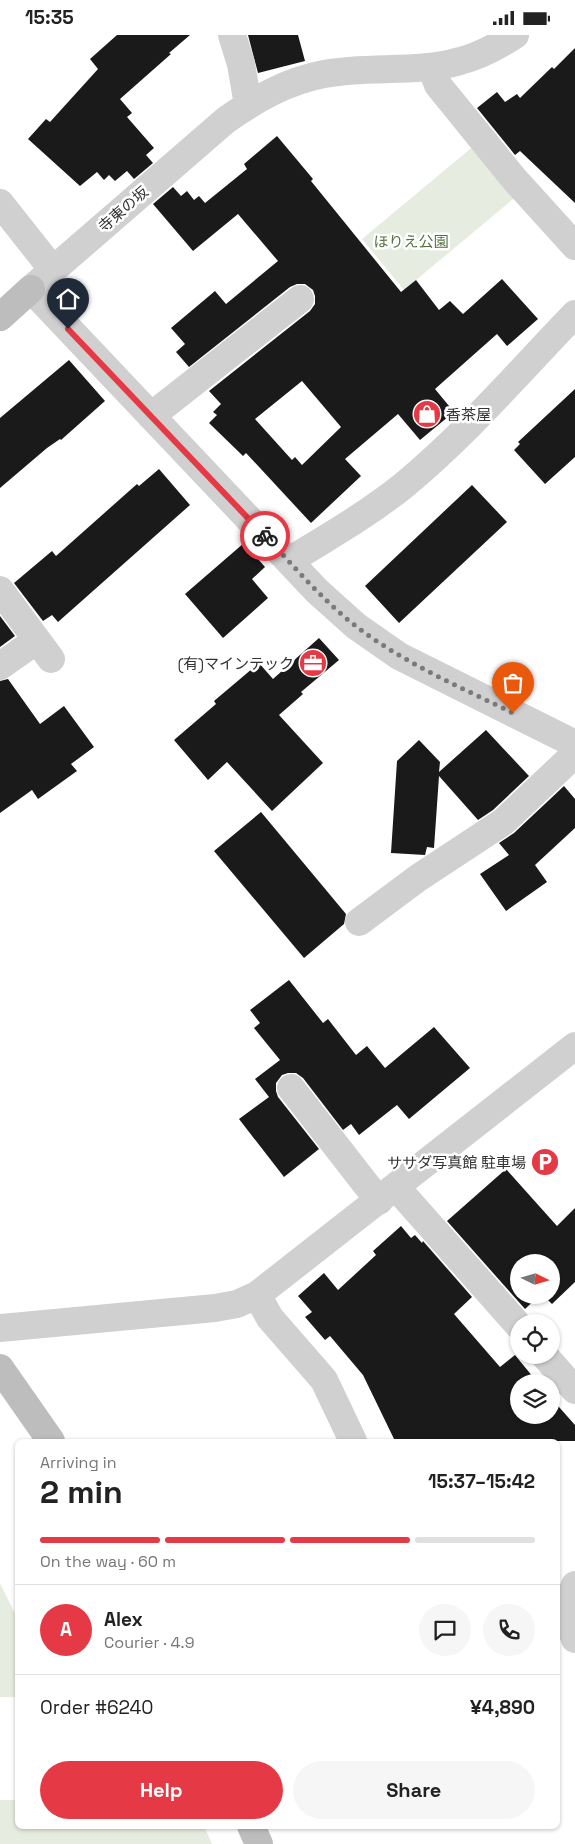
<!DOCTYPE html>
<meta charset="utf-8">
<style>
:root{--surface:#fff;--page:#f6f6f6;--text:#222;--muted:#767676;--line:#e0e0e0;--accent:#e63946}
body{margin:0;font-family:"Space Grotesk","Noto Sans JP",sans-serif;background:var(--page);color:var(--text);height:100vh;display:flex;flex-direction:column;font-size:19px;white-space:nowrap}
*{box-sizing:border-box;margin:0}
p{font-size:16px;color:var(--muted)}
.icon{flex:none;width:28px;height:28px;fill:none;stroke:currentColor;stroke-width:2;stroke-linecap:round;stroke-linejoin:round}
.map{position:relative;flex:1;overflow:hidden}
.details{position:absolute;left:15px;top:1404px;width:545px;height:390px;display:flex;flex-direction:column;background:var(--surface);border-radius:8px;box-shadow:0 1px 4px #0004}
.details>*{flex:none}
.needle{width:32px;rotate:95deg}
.tools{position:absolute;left:510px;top:1219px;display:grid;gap:10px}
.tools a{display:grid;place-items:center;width:50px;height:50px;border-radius:50%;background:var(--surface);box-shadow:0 1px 4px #0004;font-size:25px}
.pin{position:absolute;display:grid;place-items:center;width:42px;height:42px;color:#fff;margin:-51px -21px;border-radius:50% 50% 50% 0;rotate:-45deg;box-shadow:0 0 5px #0007}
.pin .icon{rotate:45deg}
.courier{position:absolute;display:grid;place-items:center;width:50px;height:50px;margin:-25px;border:4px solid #e63946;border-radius:50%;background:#fff;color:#222;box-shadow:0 1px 6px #0007}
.overview em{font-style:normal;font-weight:700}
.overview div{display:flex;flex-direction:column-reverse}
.overview{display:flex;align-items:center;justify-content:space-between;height:85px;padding:0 25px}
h1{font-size:32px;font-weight:700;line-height:38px}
.bar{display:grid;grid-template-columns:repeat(4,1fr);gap:8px 5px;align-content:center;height:60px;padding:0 25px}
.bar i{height:6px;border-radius:4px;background:var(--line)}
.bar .selected{background:var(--accent)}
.bar p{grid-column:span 4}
.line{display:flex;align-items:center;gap:12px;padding:0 25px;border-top:1px solid var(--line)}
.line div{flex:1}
.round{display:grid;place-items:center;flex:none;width:52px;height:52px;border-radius:26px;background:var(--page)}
.button{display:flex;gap:10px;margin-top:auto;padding:10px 25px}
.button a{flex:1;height:58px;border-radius:30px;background:var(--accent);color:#fff;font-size:20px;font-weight:700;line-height:58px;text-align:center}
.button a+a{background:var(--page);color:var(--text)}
.status{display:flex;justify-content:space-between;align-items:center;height:35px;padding:0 25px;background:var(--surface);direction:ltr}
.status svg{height:14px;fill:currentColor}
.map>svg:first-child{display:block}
.green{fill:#e6ecdf}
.building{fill:#1a1a1a;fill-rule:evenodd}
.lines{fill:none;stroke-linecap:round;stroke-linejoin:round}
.street{stroke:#d0d0d0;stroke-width:28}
.secondary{stroke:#bdbdbd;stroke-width:28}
.done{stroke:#7a7a7a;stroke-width:5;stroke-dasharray:0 9}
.route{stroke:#e63946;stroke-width:6}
.labels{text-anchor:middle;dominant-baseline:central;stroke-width:5;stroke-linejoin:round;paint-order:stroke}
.street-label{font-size:15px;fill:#333;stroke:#fff}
.park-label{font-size:15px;fill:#56703f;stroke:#fff}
.poi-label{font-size:15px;fill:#333;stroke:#fff;text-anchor:end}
</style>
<div class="status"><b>15:35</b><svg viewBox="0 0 49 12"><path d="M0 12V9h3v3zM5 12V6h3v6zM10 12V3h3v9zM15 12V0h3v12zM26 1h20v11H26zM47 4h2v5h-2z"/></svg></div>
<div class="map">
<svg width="575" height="1809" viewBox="0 0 575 1809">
<rect width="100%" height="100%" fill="#fff"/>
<!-- green -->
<path class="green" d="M476,109L518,160L404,255L362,204Z
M0,1548L17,1583V1662H0Z
M0,1765H17L18,1791H204L212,1809H0Z"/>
<!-- building -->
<path class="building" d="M117,0H190L169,18L171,19L120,64L132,78L127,82L154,113L146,120L153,128L134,144L127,136L115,146L109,140L104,145L97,137L80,151L28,104L46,84L50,87L98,34L90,24Z
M248,0H298L305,26L258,38Z
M575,13V168L520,116L515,120L477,73L497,57L505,67L517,59L520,63L552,32L554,34Z
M277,101L313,144L311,146L401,257L416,245L439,275L450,266L463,279L502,244L538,284L507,311L497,299L435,354L454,377L420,405L398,379L345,424L361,441L311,488L246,418L243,421L209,388L217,380L213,377L221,369L209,356L310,276L315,269V261L313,255L305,249H297L290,252L189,332L176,317L185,309L171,293L215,256L226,269L278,226L238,179L193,216L153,169L173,152L181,161L187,156L194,165L199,161L205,168L247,134L244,129ZM302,346L341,392L302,430L295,422L292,425L255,384Z
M69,325L105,366L61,405L60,404L47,413L0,453V383Z
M575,354V422L545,449L514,415L520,409L518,407Z
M159,434L190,470L58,587L52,580L43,586L14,548L52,516L56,521L137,449L139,451Z
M472,450L507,487L399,588L365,551Z
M244,508L265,532L252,544L268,563L223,603L185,559Z
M0,581L15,601L0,612Z
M319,603L339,625L301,657L303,659L279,680L323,728L272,776L227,727L208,745L174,705L216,669L214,666L259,628L273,644Z
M8,644L40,689L64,671L94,712L71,729L77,736L38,764L32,755L0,778V646Z
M486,695L529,741L493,775L478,785L439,741L434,813L427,812L425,820L391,818L397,726L419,705L440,727L439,737Z
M564,751L575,764V793L535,830L547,847L506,876L480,839L509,820L499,808L514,798Z
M261,777L346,879L344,889L304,923L214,816Z
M289,945L323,988L328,984L356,1020L367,1011L385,1033L434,992L470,1033L409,1084L397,1070L359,1100L351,1089L343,1095L303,1043L296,1038H288L282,1040L276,1048V1056L278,1062L319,1114L284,1142L239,1084L269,1062L255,1044L280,1025L254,993L260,988L250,975Z
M506,1134L557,1191L575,1173V1247L552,1269L543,1260H551V1228H519V1260H540L525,1274L447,1186Z
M401,1191L411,1203L415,1200L422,1208L423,1206L472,1262L454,1279L500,1332L515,1320L538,1348H519V1380H551V1363L575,1390V1406H395L363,1340L330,1301L325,1305L305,1282L312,1277L298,1261L324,1238L338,1255L376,1220L373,1216Z"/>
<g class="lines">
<!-- street -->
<path class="street" d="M232,0L241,29L248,70
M515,0C498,11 480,21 460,26C417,39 369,30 324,39C287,46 256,64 226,85L31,254L317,556L356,591L399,621L575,709
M431,32L438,50L515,145L575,211
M0,168L53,235
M151,381L300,264
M289,526C328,502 368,479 403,451C466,399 519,337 575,279
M0,555L51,624
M0,631L37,605
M359,887L418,843L503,787L575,719
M291,1053L379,1166
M396,1152L519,1291
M257,1260L270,1283L324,1345L353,1406
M0,1293L215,1273L237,1269L257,1260L575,1011
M544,1320L575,1355
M575,1550C566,1570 567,1584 575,1604"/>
<!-- secondary -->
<path class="secondary" d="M0,282L31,254
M0,1333L51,1406
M251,1791L259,1809"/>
</g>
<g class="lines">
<!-- done -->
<path class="done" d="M265,501C295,532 323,566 357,592C404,628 460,652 513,678"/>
<!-- route -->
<path class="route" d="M68,294L265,501"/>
</g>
<!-- icons -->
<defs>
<symbol id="shop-disc" viewBox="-11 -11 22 22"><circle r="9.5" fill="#e63946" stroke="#fff"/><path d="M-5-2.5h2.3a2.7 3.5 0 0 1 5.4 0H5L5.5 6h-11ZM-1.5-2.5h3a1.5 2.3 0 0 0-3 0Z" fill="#fff"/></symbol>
<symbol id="office-disc" viewBox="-11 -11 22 22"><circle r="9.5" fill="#e63946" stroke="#fff"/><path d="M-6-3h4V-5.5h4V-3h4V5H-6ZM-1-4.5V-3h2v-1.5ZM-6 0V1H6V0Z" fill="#fff"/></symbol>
<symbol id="parking-disc" viewBox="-11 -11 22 22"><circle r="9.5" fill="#e63946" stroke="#fff"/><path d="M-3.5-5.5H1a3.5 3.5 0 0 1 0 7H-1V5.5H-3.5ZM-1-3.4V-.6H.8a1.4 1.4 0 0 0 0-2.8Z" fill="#fff"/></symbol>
</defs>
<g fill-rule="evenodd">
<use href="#shop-disc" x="411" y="363" width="32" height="32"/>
<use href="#office-disc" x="297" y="612" width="32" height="32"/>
<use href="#parking-disc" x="529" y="1111" width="32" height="32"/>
</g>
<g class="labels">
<!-- street labels -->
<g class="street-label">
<text transform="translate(123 174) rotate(-41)">寺東の坂</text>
</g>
<!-- park labels -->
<g class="park-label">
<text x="411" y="206">ほりえ公園</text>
</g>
<!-- poi labels -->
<g class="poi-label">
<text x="446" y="379" text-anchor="start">香茶屋</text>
<text x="294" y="628">(有)マインテック</text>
<text x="526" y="1127">ササダ写真館 駐車場</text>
</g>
</g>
</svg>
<div class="tools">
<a><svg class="needle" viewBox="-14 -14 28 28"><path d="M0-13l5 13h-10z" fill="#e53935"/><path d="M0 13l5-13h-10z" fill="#767676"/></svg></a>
<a><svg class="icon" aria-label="locate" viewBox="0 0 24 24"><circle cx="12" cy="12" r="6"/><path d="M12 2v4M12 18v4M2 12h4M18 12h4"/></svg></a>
<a><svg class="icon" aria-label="layers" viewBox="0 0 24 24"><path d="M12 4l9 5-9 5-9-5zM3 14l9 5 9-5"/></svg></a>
</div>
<div class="pin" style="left:513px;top:678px;background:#ea580c"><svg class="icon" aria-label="bag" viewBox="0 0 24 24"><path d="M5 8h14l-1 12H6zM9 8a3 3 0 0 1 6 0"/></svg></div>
<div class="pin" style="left:68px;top:294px;background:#1f2937"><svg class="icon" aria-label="home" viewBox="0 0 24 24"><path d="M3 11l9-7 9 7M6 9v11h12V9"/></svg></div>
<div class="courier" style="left:265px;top:501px"><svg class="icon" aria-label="bike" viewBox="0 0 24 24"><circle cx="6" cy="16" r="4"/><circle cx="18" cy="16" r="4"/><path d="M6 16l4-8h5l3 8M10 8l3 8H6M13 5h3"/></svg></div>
<section class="details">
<div class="overview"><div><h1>2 min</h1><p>Arriving in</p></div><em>15:37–15:42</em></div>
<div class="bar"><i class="selected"></i><i class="selected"></i><i class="selected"></i><i></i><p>On the way · 60 m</p></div>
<div class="line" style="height:90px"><b class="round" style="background:var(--accent);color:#fff">A</b><div><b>Alex</b><p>Courier · 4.9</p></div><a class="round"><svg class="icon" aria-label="chat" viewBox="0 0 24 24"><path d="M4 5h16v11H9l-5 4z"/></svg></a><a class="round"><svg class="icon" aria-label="phone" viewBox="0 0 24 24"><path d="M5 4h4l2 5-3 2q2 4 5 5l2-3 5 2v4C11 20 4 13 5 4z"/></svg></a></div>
<div class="line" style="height:65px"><div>Order #6240</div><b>¥4,890</b></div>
<div class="button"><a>Help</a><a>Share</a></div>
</section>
</div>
